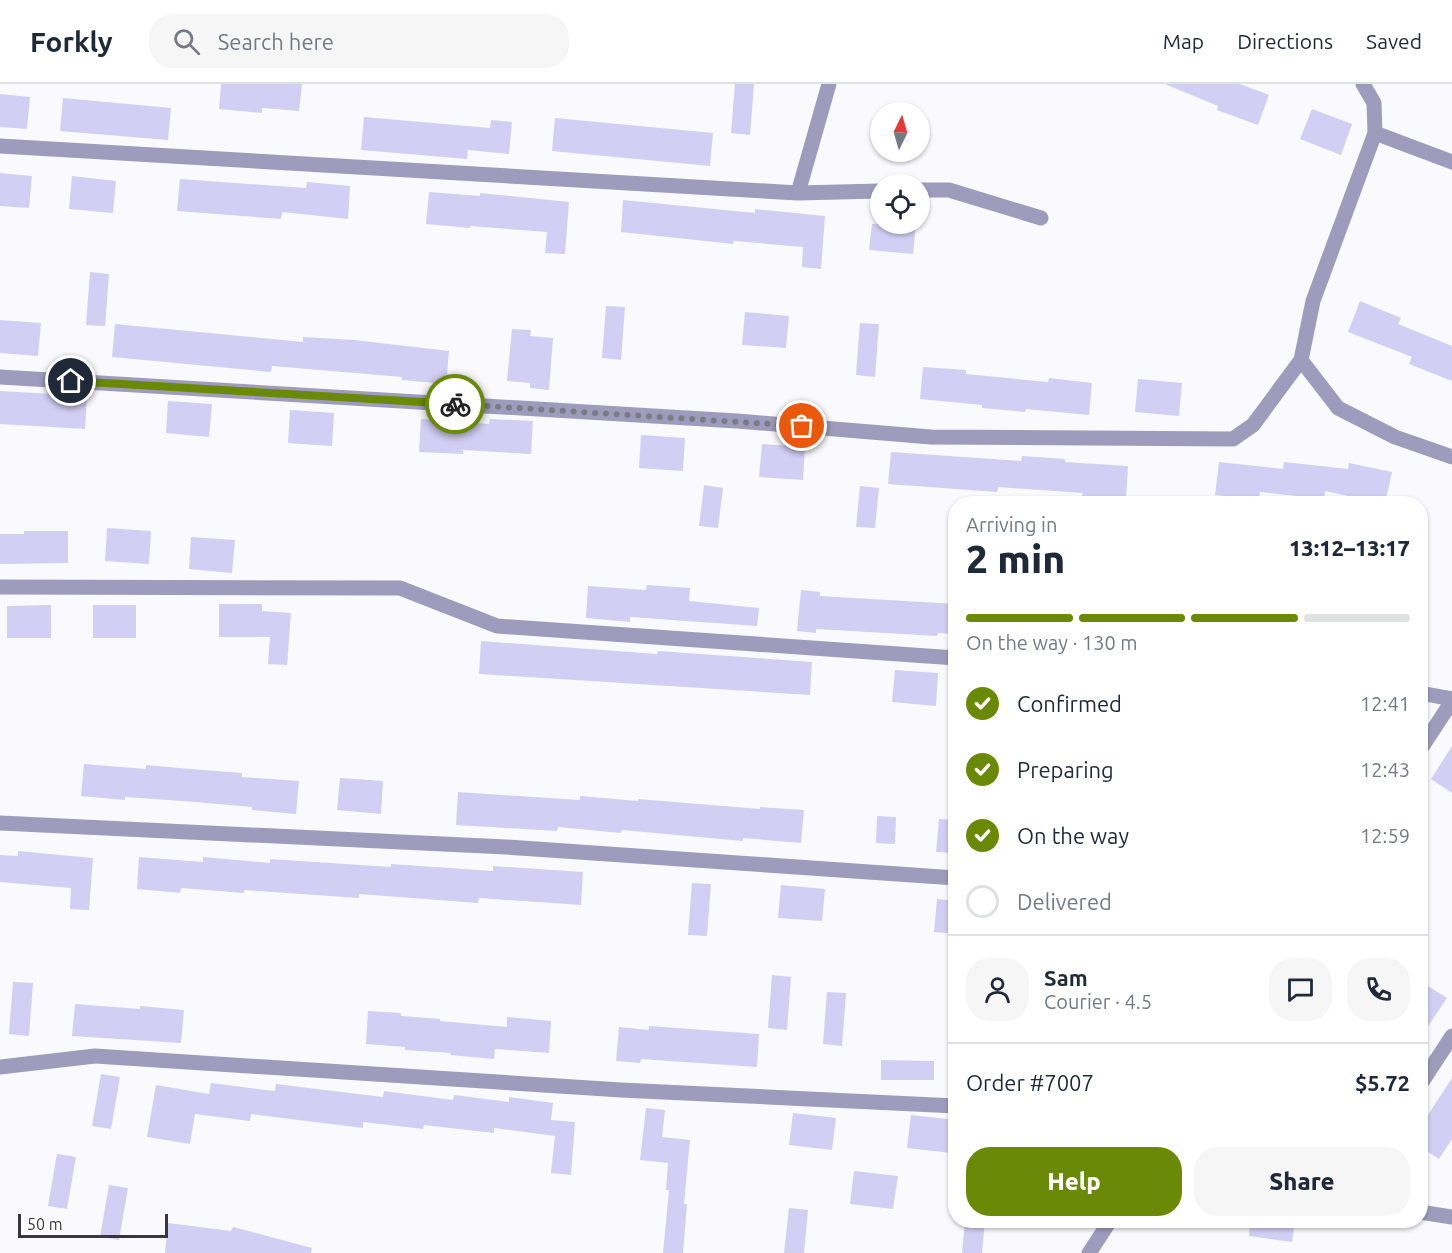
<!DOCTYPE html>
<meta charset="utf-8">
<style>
:root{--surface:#fff;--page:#f6f6f7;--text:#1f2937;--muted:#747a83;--line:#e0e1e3;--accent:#6a8906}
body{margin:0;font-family:Ubuntu,sans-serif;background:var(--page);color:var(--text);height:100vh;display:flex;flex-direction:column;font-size:22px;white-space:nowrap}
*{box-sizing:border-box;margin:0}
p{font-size:20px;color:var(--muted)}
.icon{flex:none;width:33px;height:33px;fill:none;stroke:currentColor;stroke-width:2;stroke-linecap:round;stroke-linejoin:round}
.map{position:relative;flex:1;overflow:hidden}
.side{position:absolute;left:948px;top:412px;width:480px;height:732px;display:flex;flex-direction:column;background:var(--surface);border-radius:24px;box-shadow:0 2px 4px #0004}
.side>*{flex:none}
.needle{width:39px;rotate:5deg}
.buttons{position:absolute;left:870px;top:18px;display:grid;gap:12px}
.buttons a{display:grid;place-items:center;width:60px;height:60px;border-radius:50%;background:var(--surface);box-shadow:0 2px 4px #0004;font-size:30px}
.scale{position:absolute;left:18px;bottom:15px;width:150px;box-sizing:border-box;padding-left:6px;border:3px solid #383640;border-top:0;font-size:16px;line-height:21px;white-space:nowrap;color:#383640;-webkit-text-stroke:4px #fff;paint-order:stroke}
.pin{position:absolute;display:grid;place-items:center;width:51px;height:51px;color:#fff;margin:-26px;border:3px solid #fff;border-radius:50%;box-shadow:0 2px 6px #0007}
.courier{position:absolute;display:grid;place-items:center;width:60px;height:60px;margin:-30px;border:4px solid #6a8906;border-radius:50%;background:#fff;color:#222;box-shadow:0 2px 8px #0007}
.summary em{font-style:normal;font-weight:800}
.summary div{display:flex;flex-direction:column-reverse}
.summary{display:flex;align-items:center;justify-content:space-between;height:102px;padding:0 18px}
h1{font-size:39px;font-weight:800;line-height:45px}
.bar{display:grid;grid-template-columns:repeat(4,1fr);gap:9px 6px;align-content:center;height:72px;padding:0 18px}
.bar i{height:8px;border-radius:4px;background:var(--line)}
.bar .active{background:var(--accent)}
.bar p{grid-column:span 4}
.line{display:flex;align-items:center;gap:15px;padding:0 18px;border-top:2px solid var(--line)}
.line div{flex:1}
.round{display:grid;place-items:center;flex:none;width:63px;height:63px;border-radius:24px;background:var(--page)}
ol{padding:0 18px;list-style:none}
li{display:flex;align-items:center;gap:18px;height:66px}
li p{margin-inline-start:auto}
li .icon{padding:6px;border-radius:50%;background:var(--accent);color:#fff;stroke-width:4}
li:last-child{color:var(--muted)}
li i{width:33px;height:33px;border:3px solid var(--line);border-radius:50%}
.button{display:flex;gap:12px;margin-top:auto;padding:12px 18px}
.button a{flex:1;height:69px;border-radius:24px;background:var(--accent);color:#fff;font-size:24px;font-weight:800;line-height:69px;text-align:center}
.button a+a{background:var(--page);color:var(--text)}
header{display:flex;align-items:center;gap:36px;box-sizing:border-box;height:84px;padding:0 30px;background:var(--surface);border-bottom:2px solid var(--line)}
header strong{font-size:28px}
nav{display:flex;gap:33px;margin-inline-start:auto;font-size:21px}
.search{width:420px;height:54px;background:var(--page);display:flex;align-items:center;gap:15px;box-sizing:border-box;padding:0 21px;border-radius:24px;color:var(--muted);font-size:22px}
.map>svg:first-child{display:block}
.building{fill:#d3cef3}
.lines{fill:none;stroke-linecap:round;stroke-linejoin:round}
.minor{stroke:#9f9bbd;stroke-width:15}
.done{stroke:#7c7a82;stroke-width:6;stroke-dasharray:0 10.8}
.route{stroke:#6a8906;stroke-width:8}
</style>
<header>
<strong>Forkly</strong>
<div class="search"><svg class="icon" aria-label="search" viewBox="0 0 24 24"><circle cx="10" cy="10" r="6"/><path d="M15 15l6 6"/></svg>Search here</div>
<nav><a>Map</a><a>Directions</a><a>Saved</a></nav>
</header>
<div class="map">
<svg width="1452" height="1169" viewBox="0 0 1452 1169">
<rect width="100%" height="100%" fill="#f9f9fe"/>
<!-- building -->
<path class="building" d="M221,0H302L299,27L262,24V29L219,25Z
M735,0H754L750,51L731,49Z
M1165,0H1240L1269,11L1258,41L1217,26L1218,22Z
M0,10L30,13L27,45L0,43Z
M63,14L171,24L168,56L60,47Z
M1312,25L1352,40L1341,71L1300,55Z
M364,33L490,44L491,36L512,38L509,70L468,66L467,75L361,66Z
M555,34L713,49L710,82L552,67Z
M0,89L32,92L29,124L0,122Z
M72,92L116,97L113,129L69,125Z
M180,95L306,104L307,98L350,102L348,135L282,128L281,135L177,127Z
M429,108L480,112V109L569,118L565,170L545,169L547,148L470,142V144L426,140Z
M623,116L755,129V125L825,132L821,185L802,183L803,163L734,157L733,160L621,148Z
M872,140H916L913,170L869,166Z
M90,188L109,190L105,242L86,241Z
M1360,217L1401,234L1398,240L1452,262V297L1409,280L1412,273L1348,248Z
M606,222L625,223L621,276L602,274Z
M745,228L789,232L786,264L742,261Z
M0,236L41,239L38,272L0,269Z
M860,239L879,240L875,293L856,291Z
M115,240L303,258V253L354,256L449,267L446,300L402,296V293L272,282L271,288L112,273Z
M512,245L531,246L530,252L553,254L549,306L530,304V299L507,297Z
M923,283L966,286V290L1048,298L1049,294L1092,299L1089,331L1026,325L1025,328L982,324V321L920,315Z
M1138,295L1182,299L1179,332L1135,328Z
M0,307L87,312L85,345L0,340Z
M168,317L212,320L209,353L166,349Z
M290,326L334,329L332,362L288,359Z
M421,335L489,340L490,335L533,337L531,370L463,366V370L419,368Z
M641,351L685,354L683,387L639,384Z
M762,360L805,363L803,396L759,393Z
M891,368L1021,377L1022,372L1065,375V378L1128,382L1126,415L1082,412L1083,409L998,403L997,408L888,400Z
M1219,378L1283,385L1284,378L1348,385L1349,379L1392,388L1385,420L1325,407L1324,415L1260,408L1259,415L1215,411Z
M704,401L723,404L718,444L699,442Z
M860,402L879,404L875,444L856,443Z
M107,444L151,447L149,480L105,477Z
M24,447H68V479L0,480V450H24Z
M191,453L235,456L232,489L189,485Z
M647,501L690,504L689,517L759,524L757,542L630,533V538L586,534L588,502L646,506Z
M801,506L820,508V512L956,520V550L938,549L937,552L816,545V549L797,547Z
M219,520H262V527L291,529L287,581L268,580L270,553H219Z
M51,521V554H7V522Z
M93,521H136V554H93Z
M481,557L657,570L658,567L812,578L810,611L479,590Z
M895,586L938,589L936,622L892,618Z
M1452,662V709L1431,695Z
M84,680L146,685V681L190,685L242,689V693L299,697L296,730L252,726V723L196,718L125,713V716L81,712Z
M340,694L383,697L381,730L337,726Z
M458,708L580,716V712L638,717V715L760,725V723L804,726L801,759L743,754V757L622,746L621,749L558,743L557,747L456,741Z
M877,732L896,733L895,760L876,759Z
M939,735L956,736V769L936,768Z
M18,767L93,774L89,826L70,825L71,804L0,798V771L18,772Z
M139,773L203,778V773L270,779V775L391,783V780L493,787V782L583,788L581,821L479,814L478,819L359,810V814L244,806V809L181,804L180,809L137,805Z
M692,799L711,800L707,852L688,851Z
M781,801L825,805L822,837L778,834Z
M937,815L956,817V850L934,848Z
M772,891L791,893L787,946L768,944Z
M1420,897L1447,914L1420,954Z
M13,898L33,899L29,952L9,950Z
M827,908L846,909L842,962L823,960Z
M75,920L140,925V922L184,926L181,959L72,952Z
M368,927L401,929V932L440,935V937L507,943V933L551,937L549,969L495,965L494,975L450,971L451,969L405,966V963L366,960Z
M649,942L759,950L757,983L641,975L640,979L616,977L619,943L649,946Z
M881,976L934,977V996H881Z
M101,990L120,993L111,1045L92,1042Z
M1452,994V1055L1439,1075L1420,1063V1043Z
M211,999L275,1007L276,1000L383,1013L384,1007L453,1016L454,1011L509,1018V1013L553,1019L551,1036L575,1038L571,1091L551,1089L555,1052L494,1044V1049L424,1041L423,1045L363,1038V1044L251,1030L250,1037L195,1030L190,1060L147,1053L156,1001L209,1010Z
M646,1024L665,1026L662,1053L690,1056L684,1120H687L683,1169H663L669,1106H666L668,1079L640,1076Z
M793,1029L836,1034L832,1066L789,1061Z
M911,1031L955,1036L951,1069L907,1064Z
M57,1070L76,1073L67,1125L48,1122Z
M854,1087L898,1092L893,1125L850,1120Z
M109,1101L128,1104L119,1156L100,1153Z
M789,1124L808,1126L804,1169H784Z
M965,1137H985L982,1169H962Z
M1250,1137H1295L1292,1158L1249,1152Z
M168,1139L231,1147L233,1143L312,1164L311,1169H165Z"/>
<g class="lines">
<!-- minor -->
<path class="minor" d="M1375,49L1452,78
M0,62L798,109L880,107
M920,106H949L1041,134
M798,109L829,0
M1301,276L1338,324L1395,353L1452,373
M0,293L737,337L931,353L1233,355L1253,341L1301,276L1313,217L1375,49L1374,19L1363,0
M0,503L400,504L497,542L956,574
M1420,609L1452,615
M1420,666L1452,617
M0,739L506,763L956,794
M0,983L95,972L621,1006L956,1022
M1420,1001L1452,952
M1420,1128L1452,1133
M1089,1169L1110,1137"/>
</g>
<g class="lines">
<!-- done -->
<path class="done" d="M455,320L802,342"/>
<!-- route -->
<path class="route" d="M71,297L455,320"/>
</g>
</svg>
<div class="buttons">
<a><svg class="needle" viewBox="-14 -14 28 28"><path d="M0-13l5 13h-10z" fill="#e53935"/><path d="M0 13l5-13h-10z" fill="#747a83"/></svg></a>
<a><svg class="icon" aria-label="locate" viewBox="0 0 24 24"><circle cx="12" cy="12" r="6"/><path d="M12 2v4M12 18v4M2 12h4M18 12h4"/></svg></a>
</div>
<div class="scale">50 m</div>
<div class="pin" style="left:802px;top:342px;background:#ea580c"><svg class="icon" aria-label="bag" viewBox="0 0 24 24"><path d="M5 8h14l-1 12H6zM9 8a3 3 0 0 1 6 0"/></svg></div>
<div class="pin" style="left:71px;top:297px;background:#1f2937"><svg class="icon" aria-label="home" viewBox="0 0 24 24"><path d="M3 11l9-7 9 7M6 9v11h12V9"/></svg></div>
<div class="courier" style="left:455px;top:320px"><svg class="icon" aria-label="bike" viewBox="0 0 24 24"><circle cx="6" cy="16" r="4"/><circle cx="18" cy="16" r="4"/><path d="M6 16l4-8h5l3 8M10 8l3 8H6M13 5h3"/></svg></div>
<section class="side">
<div class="summary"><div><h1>2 min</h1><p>Arriving in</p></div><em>13:12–13:17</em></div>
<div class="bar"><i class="active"></i><i class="active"></i><i class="active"></i><i></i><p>On the way · 130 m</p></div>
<ol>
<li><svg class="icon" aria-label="check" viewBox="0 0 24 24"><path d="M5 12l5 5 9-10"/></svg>Confirmed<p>12:41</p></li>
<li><svg class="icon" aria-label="check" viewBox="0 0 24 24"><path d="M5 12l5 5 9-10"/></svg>Preparing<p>12:43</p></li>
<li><svg class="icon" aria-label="check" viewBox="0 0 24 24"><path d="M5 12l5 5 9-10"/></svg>On the way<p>12:59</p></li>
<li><i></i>Delivered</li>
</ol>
<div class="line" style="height:108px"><a class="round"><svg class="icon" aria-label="person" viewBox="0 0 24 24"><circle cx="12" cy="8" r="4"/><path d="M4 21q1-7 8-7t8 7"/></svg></a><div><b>Sam</b><p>Courier · 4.5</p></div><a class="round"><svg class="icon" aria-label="chat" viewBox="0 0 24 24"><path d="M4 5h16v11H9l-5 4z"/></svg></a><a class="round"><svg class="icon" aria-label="phone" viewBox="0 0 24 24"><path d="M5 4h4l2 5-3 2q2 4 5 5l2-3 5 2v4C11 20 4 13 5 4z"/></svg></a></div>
<div class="line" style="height:78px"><div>Order #7007</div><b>$5.72</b></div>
<div class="button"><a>Help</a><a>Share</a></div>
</section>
</div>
